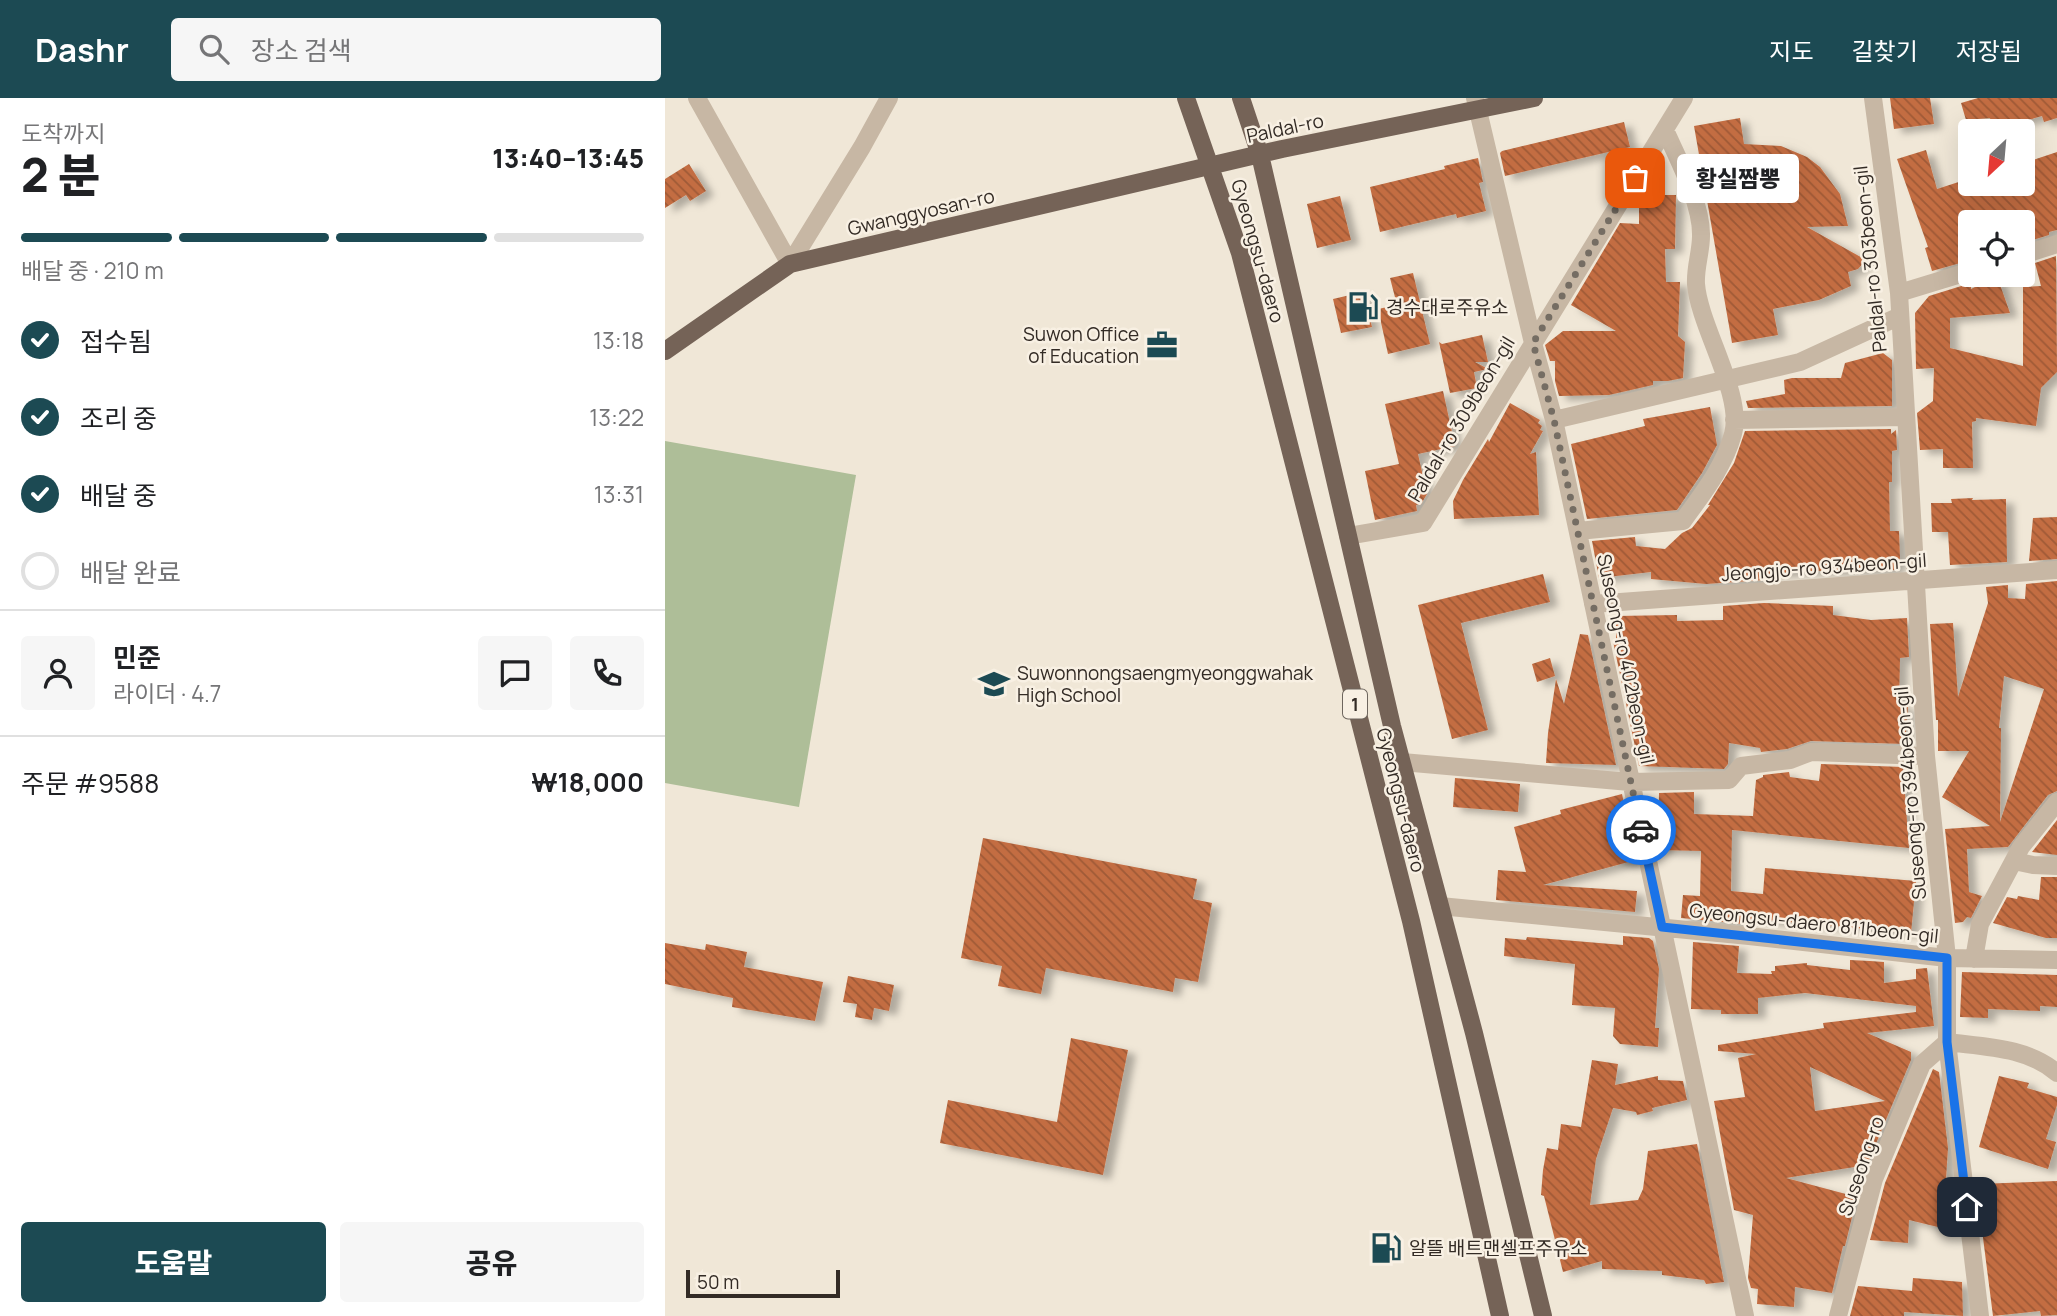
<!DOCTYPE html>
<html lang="ko">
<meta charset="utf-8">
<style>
:root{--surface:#fff;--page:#f6f6f6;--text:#202124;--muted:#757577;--line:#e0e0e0;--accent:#1c4a53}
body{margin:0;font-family:Manrope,"Noto Sans KR",sans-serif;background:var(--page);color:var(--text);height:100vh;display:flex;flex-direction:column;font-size:26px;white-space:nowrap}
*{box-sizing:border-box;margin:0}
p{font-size:23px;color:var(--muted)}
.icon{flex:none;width:38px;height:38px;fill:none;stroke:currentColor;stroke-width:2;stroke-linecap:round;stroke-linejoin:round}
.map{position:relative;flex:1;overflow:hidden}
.sheet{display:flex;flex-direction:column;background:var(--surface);width:665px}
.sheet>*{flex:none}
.needle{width:46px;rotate:206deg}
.tools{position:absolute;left:1293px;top:21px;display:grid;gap:14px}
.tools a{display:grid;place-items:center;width:77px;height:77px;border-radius:7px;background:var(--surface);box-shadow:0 7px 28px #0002;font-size:35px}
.scale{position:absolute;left:21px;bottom:18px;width:154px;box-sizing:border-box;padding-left:7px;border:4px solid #332b25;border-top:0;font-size:19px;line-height:24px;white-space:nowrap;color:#332b25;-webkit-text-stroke:5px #f8f0e3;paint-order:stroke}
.pin{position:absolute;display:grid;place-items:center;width:60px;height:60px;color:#fff;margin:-30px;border-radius:14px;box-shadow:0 4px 10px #0006}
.courier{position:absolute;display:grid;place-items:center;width:70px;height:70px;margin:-35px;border:5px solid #1a73e8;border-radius:50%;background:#fff;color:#222;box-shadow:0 2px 9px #0007}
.bubble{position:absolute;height:49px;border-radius:7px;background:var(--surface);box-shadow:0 7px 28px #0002;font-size:23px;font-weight:800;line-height:49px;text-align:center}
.summary em{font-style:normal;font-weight:800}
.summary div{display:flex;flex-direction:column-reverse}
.summary{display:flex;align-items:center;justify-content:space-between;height:119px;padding:0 21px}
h1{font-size:46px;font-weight:800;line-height:52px}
.bar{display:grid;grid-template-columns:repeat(4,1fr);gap:10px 7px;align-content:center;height:84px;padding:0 21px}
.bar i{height:9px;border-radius:5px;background:var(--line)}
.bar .selected{background:var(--accent)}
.bar p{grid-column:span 4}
.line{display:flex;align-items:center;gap:18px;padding:0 21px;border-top:2px solid var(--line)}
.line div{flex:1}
.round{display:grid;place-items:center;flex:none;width:74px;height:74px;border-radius:7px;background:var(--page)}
ol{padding:0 21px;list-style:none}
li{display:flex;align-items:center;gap:21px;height:77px}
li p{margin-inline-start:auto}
li .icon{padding:7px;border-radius:50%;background:var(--accent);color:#fff;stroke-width:4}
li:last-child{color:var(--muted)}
li i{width:38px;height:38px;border:4px solid var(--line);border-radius:50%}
.action{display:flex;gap:14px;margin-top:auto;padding:14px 21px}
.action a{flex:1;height:80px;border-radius:7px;background:var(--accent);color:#fff;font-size:28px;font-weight:800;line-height:80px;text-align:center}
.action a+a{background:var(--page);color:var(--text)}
header{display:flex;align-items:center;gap:42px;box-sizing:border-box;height:98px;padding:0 35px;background:var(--accent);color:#fff}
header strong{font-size:33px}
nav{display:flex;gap:38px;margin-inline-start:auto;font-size:24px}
.search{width:490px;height:63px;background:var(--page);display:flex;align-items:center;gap:18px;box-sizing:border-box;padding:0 24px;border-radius:7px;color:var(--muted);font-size:26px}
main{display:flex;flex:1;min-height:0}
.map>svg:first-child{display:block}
.garden{fill:#aebe98}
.building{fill:url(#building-back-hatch);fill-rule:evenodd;filter:url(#shadow)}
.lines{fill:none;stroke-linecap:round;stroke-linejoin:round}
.minor{stroke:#c7b7a4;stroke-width:18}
.major{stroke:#756357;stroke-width:18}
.done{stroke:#756d63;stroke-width:7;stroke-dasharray:0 12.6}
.route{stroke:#1a73e8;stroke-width:9}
.labels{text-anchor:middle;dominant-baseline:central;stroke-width:5;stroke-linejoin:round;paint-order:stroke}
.shield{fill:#f8f0e3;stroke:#6e665e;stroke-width:2}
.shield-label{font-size:18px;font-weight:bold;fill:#332b25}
.street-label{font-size:19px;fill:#332b25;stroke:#f8f0e3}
.poi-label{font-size:19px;fill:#332b25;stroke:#f8f0e3;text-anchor:start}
</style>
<header>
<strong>Dashr</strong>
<div class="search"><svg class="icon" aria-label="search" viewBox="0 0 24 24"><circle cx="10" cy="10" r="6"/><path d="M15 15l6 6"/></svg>장소 검색</div>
<nav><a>지도</a><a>길찾기</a><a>저장됨</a></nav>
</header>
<main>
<section class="sheet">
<div class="summary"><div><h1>2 분</h1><p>도착까지</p></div><em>13:40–13:45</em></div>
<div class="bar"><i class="selected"></i><i class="selected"></i><i class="selected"></i><i></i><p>배달 중 · 210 m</p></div>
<ol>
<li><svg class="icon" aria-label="check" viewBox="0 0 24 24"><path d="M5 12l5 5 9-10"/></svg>접수됨<p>13:18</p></li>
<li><svg class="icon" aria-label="check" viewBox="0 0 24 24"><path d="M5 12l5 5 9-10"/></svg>조리 중<p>13:22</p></li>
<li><svg class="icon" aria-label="check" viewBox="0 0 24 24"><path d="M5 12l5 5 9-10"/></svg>배달 중<p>13:31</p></li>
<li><i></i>배달 완료</li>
</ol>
<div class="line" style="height:126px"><a class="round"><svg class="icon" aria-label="person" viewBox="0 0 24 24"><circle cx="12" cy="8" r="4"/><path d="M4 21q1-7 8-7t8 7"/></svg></a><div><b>민준</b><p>라이더 · 4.7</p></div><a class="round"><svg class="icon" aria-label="chat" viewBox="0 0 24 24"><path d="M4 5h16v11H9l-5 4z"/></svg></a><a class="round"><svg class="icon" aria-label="phone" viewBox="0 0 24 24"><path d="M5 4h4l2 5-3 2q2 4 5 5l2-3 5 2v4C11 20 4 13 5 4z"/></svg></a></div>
<div class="line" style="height:91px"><div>주문 #9588</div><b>₩18,000</b></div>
<div class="action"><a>도움말</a><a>공유</a></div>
</section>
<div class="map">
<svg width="1392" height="1218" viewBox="0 0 1392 1218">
<defs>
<pattern id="building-back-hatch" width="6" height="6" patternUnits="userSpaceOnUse" patternTransform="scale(1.75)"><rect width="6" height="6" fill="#c36d42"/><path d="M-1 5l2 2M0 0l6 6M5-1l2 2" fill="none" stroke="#9f5a37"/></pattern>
<filter id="shadow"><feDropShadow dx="8" dy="4.5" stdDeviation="3.5" flood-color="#0004"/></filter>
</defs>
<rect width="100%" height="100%" fill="#f0e7d7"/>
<!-- garden -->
<path class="garden" d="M0,343L191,377L134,709L0,685Z"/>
<!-- building -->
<path class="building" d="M1225,0H1265L1269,26L1229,31Z
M1313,0H1392V20L1379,24L1377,18L1328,32L1325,20L1301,22L1296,5Z
M1075,20L1079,46L1116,48L1142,59L1155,69L1175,96L1183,128L1142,129L1201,162L1193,171L1183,174L1186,188L1154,202L1108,211L1113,237L1067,245L1029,28Z
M959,24L965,49L840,78L835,55L837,53Z
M1261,52L1272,91L1306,80V86H1358V68L1363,66L1362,64L1392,54V132L1384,134V137L1358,145V124H1306V162L1267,173L1260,150L1263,149L1232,61Z
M813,60L818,84L814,85L821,113L792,120L791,116L715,134L705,89L780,71L779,68Z
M24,66L41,93L25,103L21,97L0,110V81Z
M974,97H1011L1010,151H1000L1001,184H1015L1013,238L1020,244L1018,280L1003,283H988V287L944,297L894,298L890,283V263H885L880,247L898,233H951L906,207L955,125L974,126Z
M675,98L686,142L652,150L642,106Z
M1391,158L1392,274L1376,290L1371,328L1311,320V323L1307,324L1308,370H1278V351L1255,352L1252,315L1268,303L1269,270L1251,271L1250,215L1264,198L1306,185V191L1332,178L1345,215L1285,220V250L1358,268V189L1376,188L1370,165Z
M748,175L765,246L723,256L713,211L732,207L725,180Z
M698,194L707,229L676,235L668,201Z
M817,237L823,264H810L823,271L809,274L812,290L785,295L774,244L777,246Z
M1218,255L1227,262V308L1083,310L1081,303L1120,296L1119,282L1127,280H1176L1180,265Z
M778,293L790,348L753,356L762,396L756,406L751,407L752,413L710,422L700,373L734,366L720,306Z
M845,305L875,322L873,325L877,328L875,332L878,333L865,356L871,354L874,417L789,421L788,403L798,382L823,341L824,344Z
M1045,309L1052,347L1037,375L1012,412L922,421L906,346L980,328L978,321Z
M1226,331V336L1231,332L1232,352L1227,353V384H1224L1225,433H1234L1235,460L1230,472L1143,473L1098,476V482L1041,486L986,481V474L934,480L927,443L970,439L971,448L1000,451L1017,435L1027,430L1045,407H1043L1069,365L1080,333Z
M1308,400L1307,402L1341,401L1342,464L1285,467L1283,434H1267L1266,405H1287L1286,401Z
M1392,419V461L1364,463L1368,420Z
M878,476L885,504L796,525L823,632L787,641L753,507Z
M1392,483V693L1383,697L1343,749L1302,751L1304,794L1317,798L1306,820L1302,819L1298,824L1290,825L1280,731L1325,728L1277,699L1304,653H1273V622H1271L1265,526L1288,525L1293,599L1323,505L1321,489L1343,487V500L1360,501L1361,486ZM1339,578L1379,591L1335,724L1336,630H1334Z
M1099,505L1168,508V517L1206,522L1242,520L1244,559L1235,560L1234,608H1243L1240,646L1146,643L1122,651L1096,654L1095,650L1064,645L1063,666L1059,671L974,668L948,543L951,544V518L1012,517V523L1058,522V508Z
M915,536L923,537L951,667L881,665L883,635L891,581L899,606Z
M885,560L890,578L872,584L867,566Z
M1156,666L1238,669L1244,750L1067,732L1066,793L1098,796L1100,770L1251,783L1246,835L1080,820L1079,826L1016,820L1018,797L1035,798L1036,753L993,752L994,695L1029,694V716L1088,718L1091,682L1098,679V677L1124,674L1125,679L1154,683Z
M790,680L855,686L853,714L788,709Z
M957,696L971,762L878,787L972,793L970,814L831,802L833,772L861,774L849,729L896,716L895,712Z
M1392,722V757L1367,754Z
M318,740L532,781L528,801L547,805L533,884L510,880L508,894L381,870L376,896L333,888L337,868L296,860Z
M1376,779H1392V840H1381L1328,825L1342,799L1352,801L1353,798L1374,802Z
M958,838L984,840L988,843L994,871L990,930H994L993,949L955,946L948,938L950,910L907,907L910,866L839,858L840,840L861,842L862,839L958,847Z
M1028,844L1074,848L1072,875L1107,876L1106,873H1110V868L1142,865V867L1185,872V862L1205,863L1219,864V885L1251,881V871L1262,870L1269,928L1202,935L1246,954V962L1202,1067L1121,1080L1192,1099L1180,1148H1178L1167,1195L1130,1189L1129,1209L1092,1206L1093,1191L1086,1190L1083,1180L1088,1117L1069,1112L1049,1003L1080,999L1073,960L1091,956L1053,953V947L1159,930L1158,925L1251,914V908L1140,895L1093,900V916H1056V912L1026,911ZM1145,969L1220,1003L1150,1013Z
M0,845L40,852L41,846L82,854L79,869L158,884L150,923L67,909L68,900L0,886Z
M1297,874L1392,877V909L1375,908V913L1323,911V920L1295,919Z
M183,878L229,887L224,913L209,910L207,922L190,919L192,906L178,904Z
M406,940L463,952L438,1077L275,1045L283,1002L392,1024Z
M927,962L953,966L950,987L993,978V982L1018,983L1022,1002L987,1010L988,1013L972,1017L971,1014L948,1010L931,1061L925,1107L973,1102L978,1091L983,1053L1032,1046L1059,1184L1041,1186L1039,1182L997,1177V1173L937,1171V1163L898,1174L879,1098L876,1097L878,1072L882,1050L893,1052L896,1026L916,1029Z
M1268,971L1274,974L1283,1050L1281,1081H1278L1277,1130L1244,1122L1243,1145L1205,1142L1220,1085Z
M1334,978L1364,985L1362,990L1392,999V1007L1381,1041L1391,1044L1383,1071L1314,1049Z
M1392,1083V1217L1376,1218L1375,1213L1328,1218L1316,1124L1314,1086Z
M1248,1180L1297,1184L1298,1218L1239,1214V1218H1185L1193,1188L1247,1193Z"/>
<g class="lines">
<!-- minor -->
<path class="minor" d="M32,0L125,166L197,49L224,0
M810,0L868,245L889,322L1080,1218
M1208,0L1234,195L1261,658L1282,860V944L1315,1218
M1358,157L1392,146
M1234,195L1306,173
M889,322L1135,264L1235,218
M1069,322L1239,319
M913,433L1018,423C1038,395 1059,369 1068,336C1079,297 1034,228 1031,186C1030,170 1036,154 1036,138C1037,106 1013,61 1000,32
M683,438L758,425L1019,0
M928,506L1392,472
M737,664L965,684L1064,682L1076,668L1125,662L1146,654L1261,658
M1349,763L1368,767L1392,768
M775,808L1084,838L1282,860L1392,862
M1309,861L1315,826L1356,749L1392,704
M1173,1218L1209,1081L1257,966L1282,944C1320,949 1362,949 1392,975"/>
<!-- major -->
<path class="major" d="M521,0L575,155L746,823L835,1218
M576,0L595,57L727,628L809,935L878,1218
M0,253L125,166L617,51L869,0"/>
</g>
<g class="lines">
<!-- done -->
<path class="done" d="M970,80L868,245L889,322L976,732"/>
<!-- route -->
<path class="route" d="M976,732L997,829L1282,860V944L1302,1109"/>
</g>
<!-- icons -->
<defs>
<symbol id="fuel-bare" viewBox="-9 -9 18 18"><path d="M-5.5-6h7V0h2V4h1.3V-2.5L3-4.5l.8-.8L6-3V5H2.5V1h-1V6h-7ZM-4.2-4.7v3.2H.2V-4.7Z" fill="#1c4a53" stroke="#f8f0e3" stroke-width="2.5" paint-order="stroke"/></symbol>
<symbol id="office-bare" viewBox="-9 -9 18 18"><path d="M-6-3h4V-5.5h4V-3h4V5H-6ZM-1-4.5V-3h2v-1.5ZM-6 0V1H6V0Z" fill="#1c4a53" stroke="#f8f0e3" stroke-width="2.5" paint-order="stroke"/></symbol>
<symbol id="school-bare" viewBox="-9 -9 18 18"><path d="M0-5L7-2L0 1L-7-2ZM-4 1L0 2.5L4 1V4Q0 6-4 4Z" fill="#1c4a53" stroke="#f8f0e3" stroke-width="2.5" paint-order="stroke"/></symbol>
</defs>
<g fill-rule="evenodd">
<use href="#fuel-bare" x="676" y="187" width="44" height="44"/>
<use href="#office-bare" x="475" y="225" width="44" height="44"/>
<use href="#school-bare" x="307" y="564" width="44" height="44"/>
<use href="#fuel-bare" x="699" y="1128" width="44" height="44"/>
</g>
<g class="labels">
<!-- shield labels -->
<rect class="shield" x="678" y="591.5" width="24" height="29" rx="5"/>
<g class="shield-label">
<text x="690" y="606">1</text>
</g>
<!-- street labels -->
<g class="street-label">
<text transform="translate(620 30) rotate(-12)">Paldal-ro</text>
<text transform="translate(256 114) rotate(-13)">Gwanggyosan-ro</text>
<text transform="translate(593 153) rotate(74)">Gyeongsu-daero</text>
<text transform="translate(1205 161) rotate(-96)">Paldal-ro 303beon-gil</text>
<text transform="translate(796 321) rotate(-59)">Paldal-ro 309beon-gil</text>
<text transform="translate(1159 469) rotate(-4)">Jeongjo-ro 934beon-gil</text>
<text transform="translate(961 561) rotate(78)">Suseong-ro 402beon-gil</text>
<text transform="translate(1245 695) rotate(-95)">Suseong-ro 394beon-gil</text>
<text transform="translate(736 702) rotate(76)">Gyeongsu-daero</text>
<text transform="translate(1149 825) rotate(6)">Gyeongsu-daero 811beon-gil</text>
<text transform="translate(1196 1068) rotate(-71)">Suseong-ro</text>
</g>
<!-- poi labels -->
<g class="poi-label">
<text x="721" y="209">경수대로주유소</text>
<text x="474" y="236" text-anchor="end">Suwon Office<tspan x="474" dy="22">of Education</tspan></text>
<text x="352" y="575">Suwonnongsaengmyeonggwahak<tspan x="352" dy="22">High School</tspan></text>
<text x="744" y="1150">알뜰 배트맨셀프주유소</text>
</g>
</g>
</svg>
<div class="tools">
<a><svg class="needle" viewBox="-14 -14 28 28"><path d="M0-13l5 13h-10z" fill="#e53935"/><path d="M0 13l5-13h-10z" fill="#757577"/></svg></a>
<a><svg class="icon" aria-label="locate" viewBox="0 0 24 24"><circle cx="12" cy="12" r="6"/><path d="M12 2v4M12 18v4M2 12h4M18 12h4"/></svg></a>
</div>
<div class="scale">50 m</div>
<div class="pin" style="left:970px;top:80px;background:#ea580c"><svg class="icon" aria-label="bag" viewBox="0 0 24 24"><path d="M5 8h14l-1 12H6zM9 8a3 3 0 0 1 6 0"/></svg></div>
<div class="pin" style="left:1302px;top:1109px;background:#1f2937"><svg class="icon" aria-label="home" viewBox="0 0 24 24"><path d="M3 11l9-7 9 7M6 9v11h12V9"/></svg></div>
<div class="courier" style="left:976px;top:732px"><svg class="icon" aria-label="car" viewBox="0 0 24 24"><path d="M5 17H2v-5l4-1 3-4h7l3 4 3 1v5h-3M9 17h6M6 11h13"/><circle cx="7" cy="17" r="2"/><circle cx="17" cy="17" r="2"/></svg></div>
<div class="bubble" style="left:1012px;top:56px;width:122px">황실짬뽕</div>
</div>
</main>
